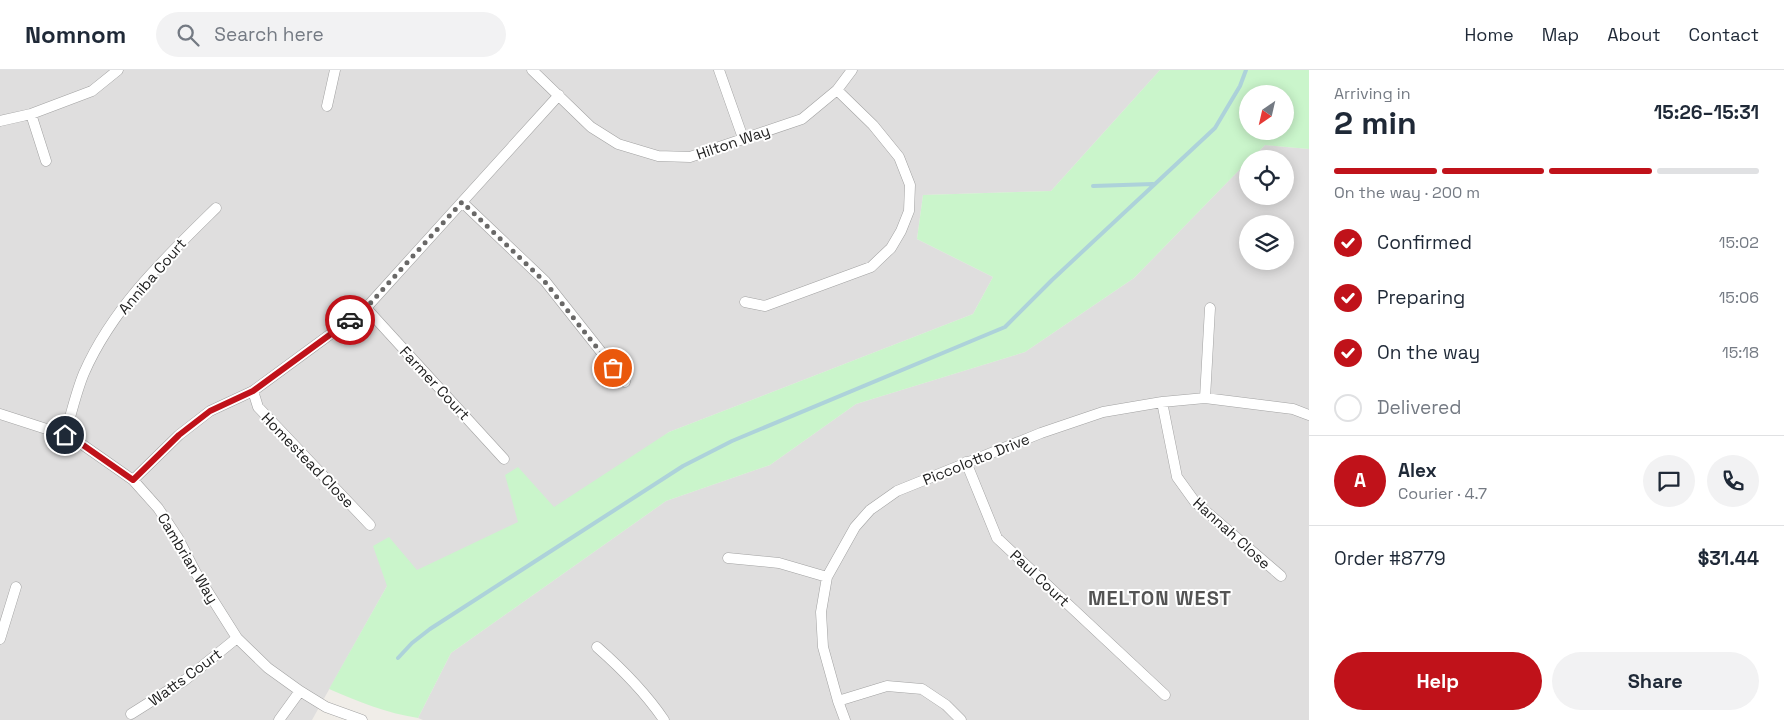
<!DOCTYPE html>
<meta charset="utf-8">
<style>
:root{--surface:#fff;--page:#f2f2f3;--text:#1f2937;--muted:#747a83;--line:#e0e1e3;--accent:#c0121a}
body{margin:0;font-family:"Space Grotesk",sans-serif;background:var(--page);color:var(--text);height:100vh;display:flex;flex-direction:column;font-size:19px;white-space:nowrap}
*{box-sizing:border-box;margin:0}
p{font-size:16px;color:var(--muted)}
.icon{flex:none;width:28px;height:28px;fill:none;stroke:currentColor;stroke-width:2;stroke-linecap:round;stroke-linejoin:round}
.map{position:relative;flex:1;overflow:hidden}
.panel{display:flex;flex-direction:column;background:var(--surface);width:475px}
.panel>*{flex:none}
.needle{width:32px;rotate:214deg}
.buttons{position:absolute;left:1239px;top:15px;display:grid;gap:10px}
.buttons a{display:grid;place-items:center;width:55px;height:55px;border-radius:50%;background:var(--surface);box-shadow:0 2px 12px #0003;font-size:25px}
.pin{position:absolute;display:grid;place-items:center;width:42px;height:42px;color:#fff;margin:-21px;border:2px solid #fff;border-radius:50%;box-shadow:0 1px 5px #0007}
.courier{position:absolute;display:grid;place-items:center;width:50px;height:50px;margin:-25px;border:4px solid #c0121a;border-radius:50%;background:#fff;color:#222;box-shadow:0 1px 6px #0007}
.head em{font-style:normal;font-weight:600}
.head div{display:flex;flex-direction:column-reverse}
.head{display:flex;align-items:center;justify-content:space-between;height:85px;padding:0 25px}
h1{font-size:32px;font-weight:600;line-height:38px}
.bar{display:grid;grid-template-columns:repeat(4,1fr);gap:8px 5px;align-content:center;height:60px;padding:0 25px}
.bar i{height:6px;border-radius:4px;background:var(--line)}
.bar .current{background:var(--accent)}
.bar p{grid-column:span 4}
.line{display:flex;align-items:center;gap:12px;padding:0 25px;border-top:1px solid var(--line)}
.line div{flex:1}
.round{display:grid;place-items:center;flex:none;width:52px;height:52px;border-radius:26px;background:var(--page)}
ol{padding:0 25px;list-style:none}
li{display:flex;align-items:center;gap:15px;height:55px}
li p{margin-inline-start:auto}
li .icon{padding:5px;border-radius:50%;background:var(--accent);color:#fff;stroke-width:4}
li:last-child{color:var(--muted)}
li i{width:28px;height:28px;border:2px solid var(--line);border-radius:50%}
.action{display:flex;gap:10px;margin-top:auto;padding:10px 25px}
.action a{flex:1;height:58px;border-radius:30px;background:var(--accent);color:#fff;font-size:20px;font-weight:600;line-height:58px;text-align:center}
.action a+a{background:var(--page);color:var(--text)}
header{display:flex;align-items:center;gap:30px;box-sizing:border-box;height:70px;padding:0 25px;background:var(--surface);border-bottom:1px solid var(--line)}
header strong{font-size:24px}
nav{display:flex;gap:28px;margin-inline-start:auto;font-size:18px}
.search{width:350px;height:45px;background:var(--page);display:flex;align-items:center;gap:12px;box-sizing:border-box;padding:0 18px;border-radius:28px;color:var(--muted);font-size:19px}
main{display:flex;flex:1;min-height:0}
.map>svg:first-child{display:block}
.residential{fill:#dfdede;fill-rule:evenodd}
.park{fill:#caf5cb;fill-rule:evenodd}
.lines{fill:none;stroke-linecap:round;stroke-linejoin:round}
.stream{stroke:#add2da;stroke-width:4}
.minor-casing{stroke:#a2a2a2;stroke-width:11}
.minor{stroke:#fff;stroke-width:10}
.done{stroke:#696867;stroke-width:5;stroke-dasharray:0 9}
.route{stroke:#c0121a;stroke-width:6}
.labels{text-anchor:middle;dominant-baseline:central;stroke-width:4;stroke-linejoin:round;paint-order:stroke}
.street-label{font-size:15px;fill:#212121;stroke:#fff}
.district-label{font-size:20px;font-weight:bold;letter-spacing:1px;fill:#545454;stroke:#fff}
</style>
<header>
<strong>Nomnom</strong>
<div class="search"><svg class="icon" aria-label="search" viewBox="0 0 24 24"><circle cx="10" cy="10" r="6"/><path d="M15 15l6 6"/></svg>Search here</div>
<nav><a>Home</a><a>Map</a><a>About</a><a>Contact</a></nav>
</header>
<main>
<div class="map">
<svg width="1309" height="650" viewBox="0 0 1309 650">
<rect width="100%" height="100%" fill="#f0ede8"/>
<!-- residential -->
<path class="residential" d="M0,0H1160L1051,121L923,125L917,169L993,207L973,244L669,362L561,443L387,516L312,650H0Z
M1265,75L1309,79V650H423L418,648L451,583L666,431L770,395L856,334L1025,282L1134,208L1247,92L1248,126H1285V89H1251ZM1248,154H1285V191H1248Z"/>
<!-- park -->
<path class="park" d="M1160,0H1309V79L1265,75L1251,89H1248L1247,92L1134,208L1025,282L856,334L770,395L666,431L451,583L418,648C386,643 359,632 329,619L387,516L373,476L389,467L417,500L518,452L505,405L518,397L554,437L669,362L973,244L993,207L917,169L923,125L1051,121ZM1248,24H1285V61H1248Z"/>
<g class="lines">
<!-- stream -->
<path class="stream" d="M1093,116L1153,114
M398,588L412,573L430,559L683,396L732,371L1005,257L1052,210L1215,58L1240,16L1246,0"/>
<defs>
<path id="minor" d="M532,0L591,57L618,74L658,86L690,87L802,49L837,20L852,0
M719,0L743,68
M327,36L335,0
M31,44L46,91
M0,51L31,44L92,21L118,0
M462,132L545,211L625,312
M745,232L765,236L871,197L891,178L901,161L909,141L910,115L899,87L873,55L837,20
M366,238L504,389
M253,321L258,337L370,455
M1205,328L1210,238
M1162,332L1177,407L1195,432L1281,506
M0,344L65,365L83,375L133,410L158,438L178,468L196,503L237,568L268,598L300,621L326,637L362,650
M65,365C71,345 76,322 84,303C113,237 165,188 216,138
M966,392L997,468L1165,625
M133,410L179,365L210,341L253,321L366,238L559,25
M728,488L779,493L827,507
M0,569L16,517
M597,577C622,599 645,622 664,650
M838,631L887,616L922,619L946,635L961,650
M131,644L185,610L237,568
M279,650L300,621
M845,650L838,631L823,577L821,542L827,507L855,457L870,440L897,421L1041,363L1103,342L1162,332L1205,328L1293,339L1309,345"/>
</defs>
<!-- minor casing -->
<use href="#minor" class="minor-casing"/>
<!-- minor -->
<use href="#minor" class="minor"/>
</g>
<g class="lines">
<!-- done -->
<path class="done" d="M350,250L366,238L462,132L545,212L613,298"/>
<!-- route -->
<path class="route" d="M65,365L83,375L133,410L179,365L210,341L253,321L350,250"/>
</g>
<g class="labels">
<!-- street labels -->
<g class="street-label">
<text transform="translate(733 72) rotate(-19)">Hilton Way</text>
<text transform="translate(152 206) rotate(-49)">Anniba Court</text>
<text transform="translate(435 313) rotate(47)">Farmer Court</text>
<text transform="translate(976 389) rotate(-22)">Piccolotto Drive</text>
<text transform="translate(308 390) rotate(46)">Homestead Close</text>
<text transform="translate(1232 463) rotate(42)">Hannah Close</text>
<text transform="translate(188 488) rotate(59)">Cambrian Way</text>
<text transform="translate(1040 508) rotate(43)">Paul Court</text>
<text transform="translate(185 607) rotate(-36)">Watts Court</text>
</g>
<!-- district labels -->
<g class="district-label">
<text x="1160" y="528">MELTON WEST</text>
</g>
</g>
</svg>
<div class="buttons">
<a><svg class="needle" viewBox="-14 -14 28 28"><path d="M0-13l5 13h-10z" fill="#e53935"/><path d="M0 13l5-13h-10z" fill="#747a83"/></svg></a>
<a><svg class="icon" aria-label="locate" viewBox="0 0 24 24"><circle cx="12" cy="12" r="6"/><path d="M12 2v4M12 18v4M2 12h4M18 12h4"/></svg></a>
<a><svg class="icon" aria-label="layers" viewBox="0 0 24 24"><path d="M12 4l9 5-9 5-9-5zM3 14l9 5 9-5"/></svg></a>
</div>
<div class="pin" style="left:613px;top:298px;background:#ea580c"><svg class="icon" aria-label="bag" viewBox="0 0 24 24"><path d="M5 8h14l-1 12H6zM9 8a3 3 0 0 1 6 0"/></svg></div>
<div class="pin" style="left:65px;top:365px;background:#1f2937"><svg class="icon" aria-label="home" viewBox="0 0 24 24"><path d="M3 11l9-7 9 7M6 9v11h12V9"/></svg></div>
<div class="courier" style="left:350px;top:250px"><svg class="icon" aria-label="car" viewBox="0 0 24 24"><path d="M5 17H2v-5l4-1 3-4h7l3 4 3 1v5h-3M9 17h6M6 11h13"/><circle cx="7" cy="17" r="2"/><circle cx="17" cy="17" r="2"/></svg></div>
</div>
<section class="panel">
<div class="head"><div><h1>2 min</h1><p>Arriving in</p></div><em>15:26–15:31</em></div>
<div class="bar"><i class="current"></i><i class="current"></i><i class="current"></i><i></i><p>On the way · 200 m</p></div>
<ol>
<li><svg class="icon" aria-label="check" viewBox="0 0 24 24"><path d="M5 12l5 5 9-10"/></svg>Confirmed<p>15:02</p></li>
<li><svg class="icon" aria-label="check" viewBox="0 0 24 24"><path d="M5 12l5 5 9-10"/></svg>Preparing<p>15:06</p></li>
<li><svg class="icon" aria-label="check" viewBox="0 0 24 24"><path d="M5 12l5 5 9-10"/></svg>On the way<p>15:18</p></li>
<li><i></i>Delivered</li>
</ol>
<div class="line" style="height:90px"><b class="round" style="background:var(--accent);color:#fff">A</b><div><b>Alex</b><p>Courier · 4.7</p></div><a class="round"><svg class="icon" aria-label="chat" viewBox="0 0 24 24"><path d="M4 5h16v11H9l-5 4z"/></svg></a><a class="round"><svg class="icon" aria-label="phone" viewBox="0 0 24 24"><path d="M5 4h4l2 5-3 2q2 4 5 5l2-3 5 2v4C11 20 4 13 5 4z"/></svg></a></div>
<div class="line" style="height:65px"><div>Order #8779</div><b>$31.44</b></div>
<div class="action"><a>Help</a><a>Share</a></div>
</section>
</main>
